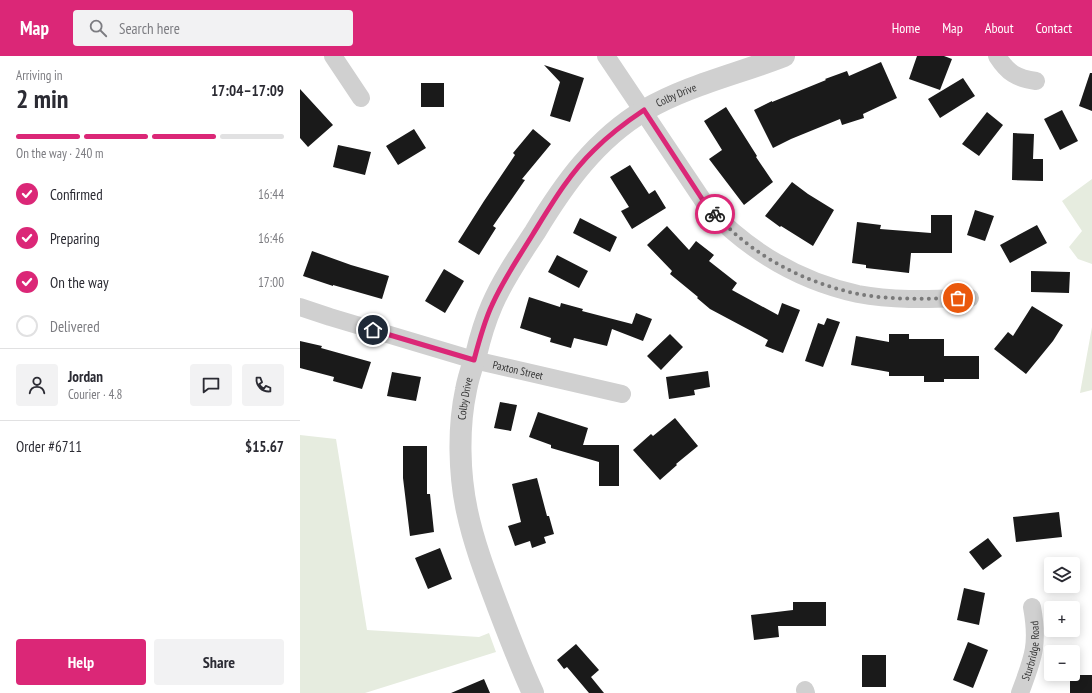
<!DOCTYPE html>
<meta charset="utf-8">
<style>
:root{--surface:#fff;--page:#f2f2f3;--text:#2b2b33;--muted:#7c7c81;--line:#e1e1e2;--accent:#db2777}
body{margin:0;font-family:"PT Sans Narrow",sans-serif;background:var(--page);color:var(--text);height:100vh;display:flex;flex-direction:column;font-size:15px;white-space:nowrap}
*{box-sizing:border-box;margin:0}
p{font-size:13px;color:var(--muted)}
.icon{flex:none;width:22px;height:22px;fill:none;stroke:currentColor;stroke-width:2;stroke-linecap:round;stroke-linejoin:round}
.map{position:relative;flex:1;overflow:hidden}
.panel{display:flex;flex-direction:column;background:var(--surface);width:300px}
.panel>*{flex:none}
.fabs{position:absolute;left:744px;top:501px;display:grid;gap:8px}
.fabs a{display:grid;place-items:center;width:36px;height:36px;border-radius:4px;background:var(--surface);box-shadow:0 2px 10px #0003;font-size:20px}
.pin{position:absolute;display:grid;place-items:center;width:34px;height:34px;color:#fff;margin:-17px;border:2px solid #fff;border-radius:50%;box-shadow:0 1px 4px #0007}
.courier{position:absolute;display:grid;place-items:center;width:40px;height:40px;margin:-20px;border:3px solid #db2777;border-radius:50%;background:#fff;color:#222;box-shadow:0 1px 5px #0007}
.summary em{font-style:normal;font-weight:700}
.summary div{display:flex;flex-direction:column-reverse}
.summary{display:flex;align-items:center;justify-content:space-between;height:68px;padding:0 16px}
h1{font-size:26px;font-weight:700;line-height:30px}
.bar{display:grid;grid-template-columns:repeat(4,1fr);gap:6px 4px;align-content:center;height:48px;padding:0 16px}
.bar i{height:5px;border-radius:3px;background:var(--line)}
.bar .active{background:var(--accent)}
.bar p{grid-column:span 4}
.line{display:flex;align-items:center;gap:10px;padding:0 16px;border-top:1px solid var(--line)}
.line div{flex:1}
.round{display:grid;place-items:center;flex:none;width:42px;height:42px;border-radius:4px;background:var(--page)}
ol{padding:0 16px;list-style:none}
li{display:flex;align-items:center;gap:12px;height:44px}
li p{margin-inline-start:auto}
li .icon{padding:4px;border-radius:50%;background:var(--accent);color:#fff;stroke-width:4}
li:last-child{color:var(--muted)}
li i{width:22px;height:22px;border:2px solid var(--line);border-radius:50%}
.cta{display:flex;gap:8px;margin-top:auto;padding:8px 16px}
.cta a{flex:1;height:46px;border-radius:4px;background:var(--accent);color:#fff;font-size:16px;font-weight:700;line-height:46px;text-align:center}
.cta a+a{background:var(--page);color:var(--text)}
header{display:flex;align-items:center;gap:24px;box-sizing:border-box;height:56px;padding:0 20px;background:var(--accent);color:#fff}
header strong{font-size:19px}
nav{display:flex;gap:22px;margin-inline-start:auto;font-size:14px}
.search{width:280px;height:36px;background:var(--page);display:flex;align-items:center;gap:10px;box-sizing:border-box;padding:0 14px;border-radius:4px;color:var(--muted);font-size:15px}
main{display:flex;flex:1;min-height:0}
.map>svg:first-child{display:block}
.green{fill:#e6ecdf}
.building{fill:#1a1a1a}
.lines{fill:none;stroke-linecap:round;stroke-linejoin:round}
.minor{stroke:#d0d0d0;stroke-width:18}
.tertiary{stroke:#d0d0d0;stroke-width:22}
.done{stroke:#7a7a7a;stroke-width:4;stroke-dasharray:0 7.2}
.route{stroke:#db2777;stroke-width:5}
.labels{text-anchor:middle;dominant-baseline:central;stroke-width:4;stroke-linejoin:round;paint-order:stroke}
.street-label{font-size:11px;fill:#333;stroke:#fff}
</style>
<header>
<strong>Map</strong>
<div class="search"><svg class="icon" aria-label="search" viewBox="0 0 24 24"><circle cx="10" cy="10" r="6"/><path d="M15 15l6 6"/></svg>Search here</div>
<nav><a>Home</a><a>Map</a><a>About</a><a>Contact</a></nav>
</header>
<main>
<section class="panel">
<div class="summary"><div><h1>2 min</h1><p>Arriving in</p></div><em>17:04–17:09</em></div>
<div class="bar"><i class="active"></i><i class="active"></i><i class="active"></i><i></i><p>On the way · 240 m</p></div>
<ol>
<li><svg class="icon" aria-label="check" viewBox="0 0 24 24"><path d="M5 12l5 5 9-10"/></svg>Confirmed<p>16:44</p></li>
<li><svg class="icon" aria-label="check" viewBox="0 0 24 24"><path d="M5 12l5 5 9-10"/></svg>Preparing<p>16:46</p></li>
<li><svg class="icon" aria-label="check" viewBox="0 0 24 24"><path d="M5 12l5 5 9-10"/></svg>On the way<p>17:00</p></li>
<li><i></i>Delivered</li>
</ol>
<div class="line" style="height:72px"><a class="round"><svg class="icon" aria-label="person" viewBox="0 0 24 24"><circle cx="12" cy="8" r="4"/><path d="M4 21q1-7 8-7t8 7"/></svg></a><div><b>Jordan</b><p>Courier · 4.8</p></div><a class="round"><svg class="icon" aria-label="chat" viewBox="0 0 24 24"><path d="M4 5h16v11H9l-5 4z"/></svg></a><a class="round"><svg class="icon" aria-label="phone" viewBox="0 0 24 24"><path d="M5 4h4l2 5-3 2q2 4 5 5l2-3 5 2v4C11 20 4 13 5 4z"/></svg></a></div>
<div class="line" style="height:52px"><div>Order #6711</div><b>$15.67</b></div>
<div class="cta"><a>Help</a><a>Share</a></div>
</section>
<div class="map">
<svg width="792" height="637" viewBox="0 0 792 637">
<rect width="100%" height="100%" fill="#fff"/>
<!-- green -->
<path class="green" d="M792,123V208L778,203L769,191L782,175L762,145Z
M792,271V334L780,337Z
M0,379L36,383L67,574L179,581L189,577L196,596L65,637H0Z"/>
<!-- building -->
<path class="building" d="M617,0H644L652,3L640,34L609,23Z
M581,6L597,42L563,58L564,62L542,69L540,63L491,83L473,92L454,54L472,45V46L526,24L525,23L547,15L549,20Z
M244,9L284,22L270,66L250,60L260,26Z
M790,17H792V55L779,50Z
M663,22L675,40L640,62L628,43Z
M121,27H144V51H121Z
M0,33L33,69L8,91L0,82Z
M426,51L457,100L456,101L473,126L444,149L409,103L422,94L404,65Z
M762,54L778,85L760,94L744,63Z
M687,56L703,69L679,100L662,88Z
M114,73L126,92L98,109L86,90Z
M233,73L251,88L222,123L225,124L193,170L196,172L179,199L158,186L184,145L215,99L213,97Z
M713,77L734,78L733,103H743V125L712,124Z
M38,89L71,96L65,119L33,111Z
M330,109L349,138L355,134L366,152L332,173L321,155L329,151L310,121Z
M492,126L508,138L534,154L513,190L481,170L480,171L465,160Z
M675,154L694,160L685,185L667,179Z
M631,159H652V197H611L609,217L566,212V209L552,207L557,166L581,169L580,173L631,177Z
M280,162L317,181L310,196L273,177Z
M737,169L747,187L710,207L700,189Z
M367,170L389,194L396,185L414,199L409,205L437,227L432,234L478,259L482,247L500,254L483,297L465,290L468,284L410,253L397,242L398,241L370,218L372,215L347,189Z
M12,195L51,209L89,220L82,243L33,229V230L3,220Z
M257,199L288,215L279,232L248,216Z
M144,213L164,225L145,257L125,245Z
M731,215L770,216L769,237L731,236Z
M229,241L260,251L261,247L283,253L282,255L332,268L336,257L352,263L343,285L312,273L307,290L274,282L271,292L250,286L251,282L220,272Z
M732,250L763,269L753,285L726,318L694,293L708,276L713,280Z
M527,262L540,266L523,311L505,305L518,267L524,269Z
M370,278L383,291L361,314L347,300Z
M589,278H609V283H644V300H679V323H644V326H624V320H589V316L551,309L556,280L589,286Z
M0,285L22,290L21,292L71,306L62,333L33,325L34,321L0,312Z
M408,315L410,331L394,334L395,339L369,343L366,321Z
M92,316L121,321L116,345L87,340Z
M200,346L217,349L211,375L194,372Z
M238,356L288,372L283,389H319V430H299V406L251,392V389L229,381Z
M375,362L398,390L376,408L377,409L360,424L333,394L351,378L353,380Z
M103,390H127V438H130L134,476L110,480L103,422Z
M237,422L247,460H249L254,478L244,481L246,487L232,492L230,485L215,490L208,470L221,466L212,428Z
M759,456L762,481L716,486L713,461Z
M688,482L702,500L683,514L669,496Z
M140,492L152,523L128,533L115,502Z
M664,532L685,537L679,569L657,564Z
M493,546H526V570H478L479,581L454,584L451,559L493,554Z
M668,586L688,594L673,632L653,624Z
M276,588L299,614L291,621L304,637H289L267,611L264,613L257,604Z
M562,599H586V631H562Z
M770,619H792V637H770Z
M184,623L190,637H151Z"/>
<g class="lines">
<!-- minor -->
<g class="minor">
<path d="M33,0L61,42"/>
<path d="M306,0L408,152C450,196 498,225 558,238C595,245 634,243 670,242"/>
<path d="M697,0C708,17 716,22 736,25"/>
<path id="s1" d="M0,251L30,261L174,304L322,338"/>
<path d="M505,634L506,637"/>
<path id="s2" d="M720,637C733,602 739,589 732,551"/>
</g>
<!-- tertiary -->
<path class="tertiary" id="s3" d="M233,637C220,609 209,580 198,551C186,519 174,488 167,455C159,418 158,371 166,334C168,322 172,311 176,299C180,282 185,265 192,249C203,223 220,199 235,176C264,128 296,83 345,54C388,29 438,18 484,0"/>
</g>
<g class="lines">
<!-- done -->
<path class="done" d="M415,158C453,200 503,226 558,238C590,244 625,243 658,242"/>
<!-- route -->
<path class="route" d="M73,274L174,304C179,285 184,266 192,249C203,224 219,201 233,178C251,149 269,118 294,94C309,79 326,66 344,54L408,152L415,158"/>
</g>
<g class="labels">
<!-- street labels -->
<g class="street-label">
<text stroke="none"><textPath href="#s3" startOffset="690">Colby Drive</textPath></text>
<text stroke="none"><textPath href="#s1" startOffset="227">Paxton Street</textPath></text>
<text stroke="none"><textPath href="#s3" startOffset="307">Colby Drive</textPath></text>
<text stroke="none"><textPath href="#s2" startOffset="44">Sturbridge Road</textPath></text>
</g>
</g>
</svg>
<div class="fabs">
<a><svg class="icon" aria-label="layers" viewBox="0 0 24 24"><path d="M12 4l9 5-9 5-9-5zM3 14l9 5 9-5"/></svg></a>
<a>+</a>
<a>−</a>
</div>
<div class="pin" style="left:658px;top:242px;background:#ea580c"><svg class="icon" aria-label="bag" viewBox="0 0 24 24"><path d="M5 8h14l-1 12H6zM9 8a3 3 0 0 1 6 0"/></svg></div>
<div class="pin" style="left:73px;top:274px;background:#1f2937"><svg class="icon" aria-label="home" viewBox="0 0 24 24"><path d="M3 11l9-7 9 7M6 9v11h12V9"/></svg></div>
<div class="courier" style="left:415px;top:158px"><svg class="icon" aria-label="bike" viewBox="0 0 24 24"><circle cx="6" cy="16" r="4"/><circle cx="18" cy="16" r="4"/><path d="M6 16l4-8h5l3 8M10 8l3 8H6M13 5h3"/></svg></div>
</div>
</main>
